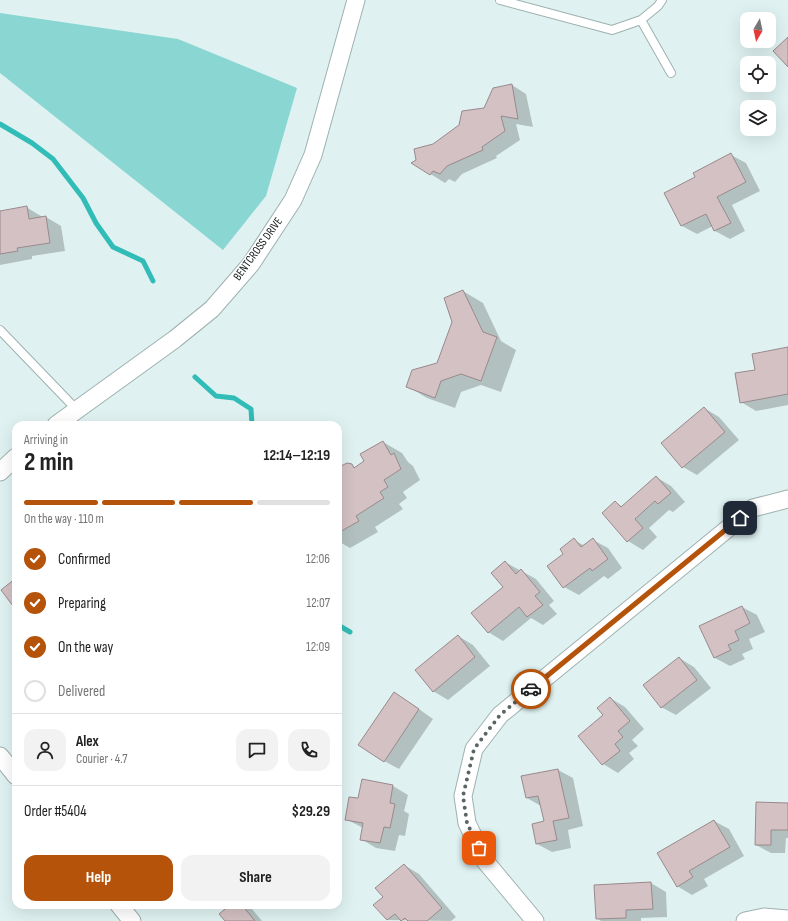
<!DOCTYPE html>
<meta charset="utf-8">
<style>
:root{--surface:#fff;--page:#f2f2f2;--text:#222;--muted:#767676;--line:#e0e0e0;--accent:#b45309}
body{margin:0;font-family:"Sofia Sans Condensed",sans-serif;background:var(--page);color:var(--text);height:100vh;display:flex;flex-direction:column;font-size:15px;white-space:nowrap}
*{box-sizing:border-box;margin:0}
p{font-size:13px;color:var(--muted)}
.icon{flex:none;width:22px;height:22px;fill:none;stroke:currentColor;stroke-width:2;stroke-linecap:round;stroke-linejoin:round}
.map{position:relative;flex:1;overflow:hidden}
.panel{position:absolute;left:12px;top:421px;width:330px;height:488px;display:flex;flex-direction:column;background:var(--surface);border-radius:12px;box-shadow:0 4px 16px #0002}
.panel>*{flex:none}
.needle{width:26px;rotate:189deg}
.controls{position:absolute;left:740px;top:12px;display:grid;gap:8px}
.controls a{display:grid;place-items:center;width:36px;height:36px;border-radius:8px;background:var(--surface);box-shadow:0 4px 16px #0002;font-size:20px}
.pin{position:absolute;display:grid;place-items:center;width:34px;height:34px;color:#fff;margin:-17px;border-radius:8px;box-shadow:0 2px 6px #0006}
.courier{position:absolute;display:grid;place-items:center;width:40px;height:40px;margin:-20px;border:3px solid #b45309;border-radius:50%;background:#fff;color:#222;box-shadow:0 1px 5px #0007}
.headline em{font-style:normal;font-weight:700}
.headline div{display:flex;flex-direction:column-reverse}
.headline{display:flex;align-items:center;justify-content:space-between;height:68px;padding:0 12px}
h1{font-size:26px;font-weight:700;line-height:30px}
.bar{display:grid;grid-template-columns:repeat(4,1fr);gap:6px 4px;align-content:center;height:48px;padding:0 12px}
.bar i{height:5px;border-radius:3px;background:var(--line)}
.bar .current{background:var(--accent)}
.bar p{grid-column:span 4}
.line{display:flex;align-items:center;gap:10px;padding:0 12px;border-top:1px solid var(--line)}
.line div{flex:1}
.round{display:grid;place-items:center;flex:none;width:42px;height:42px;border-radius:12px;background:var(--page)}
ol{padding:0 12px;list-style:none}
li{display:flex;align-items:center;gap:12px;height:44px}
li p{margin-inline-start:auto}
li .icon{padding:4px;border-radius:50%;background:var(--accent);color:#fff;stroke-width:4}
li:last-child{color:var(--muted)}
li i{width:22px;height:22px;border:2px solid var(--line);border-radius:50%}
.cta{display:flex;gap:8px;margin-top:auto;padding:8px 12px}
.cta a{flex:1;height:46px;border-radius:12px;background:var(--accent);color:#fff;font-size:16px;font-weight:700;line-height:46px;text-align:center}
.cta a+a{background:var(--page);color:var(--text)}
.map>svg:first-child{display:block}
.green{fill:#8ad6d2}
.shadow{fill:#0003}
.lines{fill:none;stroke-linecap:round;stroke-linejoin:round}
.stream{stroke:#32bcb7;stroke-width:5}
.building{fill:#d3c1c4;stroke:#9a898c}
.service-casing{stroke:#9eb1b0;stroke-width:10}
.minor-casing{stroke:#9eb1b0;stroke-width:19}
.service{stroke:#fff;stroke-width:8}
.minor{stroke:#fff;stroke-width:17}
.done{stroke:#5a6564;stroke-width:4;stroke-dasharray:0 7.2}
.route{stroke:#b45309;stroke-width:5}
.labels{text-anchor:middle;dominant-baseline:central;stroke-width:3;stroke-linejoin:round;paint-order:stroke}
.street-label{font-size:12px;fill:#121918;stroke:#fff}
</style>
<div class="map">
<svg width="788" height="921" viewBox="0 0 788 921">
<rect width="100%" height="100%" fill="#dff2f1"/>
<!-- green -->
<path class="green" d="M0,13L178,39L297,88L266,196L223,250L0,73Z"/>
<!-- shadow -->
<path class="shadow" d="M512,85L526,94L533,127L516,124L520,140L496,156L497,158L462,174L455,182L449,179L445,183L413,163L433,145L485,109Z
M731,155L746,163L760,191L732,205L745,231L730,239L715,231L713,226L697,234L682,226L665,193L697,177Z
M26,207L41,216L42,218L46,217L61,226L65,251L32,256V259L0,265V212Z
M463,291L483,303L501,341L516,350L501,392L481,385L461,392L455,408L427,398L407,386L438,364Z
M788,348V405L756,411L741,402L756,370Z
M704,408L719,417L739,440L697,475L683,467Z
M383,442L402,453L408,462L413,466L420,480L403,492L407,498L399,504L403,509L375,527L378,532L350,548L338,541V479L352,465L356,468L366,462Z
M656,477L671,486L685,502L673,512L669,510L649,528L657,537L643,550L628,541L615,502L623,507Z
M574,540L585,546L593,540L608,548L622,568L608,579L604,576L579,595L564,587L565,554Z
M505,562L536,579L554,601L549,605L557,614L543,625L531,618L503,641L488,632L504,587Z
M742,607L757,615L765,632L749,639L753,649L742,654L745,659L730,666L715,658L700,626Z
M458,636L473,645L490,666L448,700L433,691Z
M679,658L694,667L711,688L676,715L661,707Z
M610,698L625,707L644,729L632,740L638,746L629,753L634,759L618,773L603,764L604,716Z
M409,702L433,719L399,769L384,761Z
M558,770L573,778L583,826L568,830L571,848L552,852L537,844L545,822L541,806L527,798Z
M393,786L408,795L404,811L409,814L405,836L399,835L395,851L376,848L361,839L363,828L346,819L359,799Z
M788,804V838H786L785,853H771L756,845Z
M714,821L729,829L744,856L704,879L708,886L692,895L677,886Z
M404,865L419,874L456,917L451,921L387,920L384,898Z
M651,883L666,892L667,917L641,918V921H601L597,918L595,886Z
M214,905H222L218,908Z
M232,905H245L252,909L262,921H227Z"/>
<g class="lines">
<!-- stream -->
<path class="stream" d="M0,124L32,143L53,159L83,198L96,223L113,247L143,261L153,281
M195,377L216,396L234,398L251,409L252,425
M338,625L350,632"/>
</g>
<!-- building -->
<path class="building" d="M788,37V67L773,51Z
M512,84L518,119L501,116L505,131L482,147L483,150L447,166L440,174L433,171L430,175L411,163L416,160L414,149L433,144L459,125L462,111L484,108L493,88Z
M731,153L746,182L717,197L731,223L714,231L706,214L681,226L664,193L695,177L693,173Z
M27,206L29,219L46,216L50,243L17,248L18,251L0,254V211Z
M463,290L483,332L497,337L481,381L461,374L441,381L435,398L406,387L412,370L437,363L452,322L444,298Z
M788,347V394L740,403L735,373L755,370L752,354Z
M704,407L725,432L682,468L661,443Z
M383,441L391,455L394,453L401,469L384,480L388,487L380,492L384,498L356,516L359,521L338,533V477L341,475V466L347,463L352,464L354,468L364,461L360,454Z
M656,476L671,493L658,504L655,501L635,519L643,528L627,542L602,513L615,501L621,507Z
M574,538L581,547L593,538L608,559L592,571L590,568L563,588L547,566L563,554L560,549Z
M505,561L516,574L521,569L540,592L535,596L543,605L527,617L519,607L488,633L471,613L503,587L491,573Z
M16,578V610L1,590Z
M742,606L750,623L735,631L739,640L728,645L731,650L714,658L699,626Z
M458,635L475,657L433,692L415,670Z
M679,657L697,680L661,708L643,685Z
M394,692L419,709L384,762L358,745Z
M610,697L630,721L618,731L623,737L615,744L620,751L602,765L578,736L603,715L597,708Z
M558,769L569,818L553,821L557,840L536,844L532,824L544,821L538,796L526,798L521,776Z
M362,779L393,785L390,803L395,804L390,828L384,827L380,843L360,840L363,823L345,820L349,797L358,798Z
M756,802L788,803V830H771V845H755Z
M714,820L730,847L689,871L693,877L677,887L657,853Z
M404,864L442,908L427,921H408L405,918L401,921L395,914L387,920L373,905L383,897L375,888Z
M651,882L653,909L626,910V918L596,919L594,885Z
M230,905H242L255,921H225L219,914Z"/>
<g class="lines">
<defs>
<path id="service" d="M500,0L612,30L641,20L658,6L662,0
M641,20L671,73
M0,330L76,409"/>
<path id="minor" d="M56,425L175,339L212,309L251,264L293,200L313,155L356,0
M0,472L16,457
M0,756L16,776
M119,905L132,921
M535,921L485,861L467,823L463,796L474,749L500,715L753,508L788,499
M745,921L764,917L788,919"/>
</defs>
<!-- service casing -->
<use href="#service" class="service-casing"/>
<!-- minor casing -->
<use href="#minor" class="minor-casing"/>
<!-- service -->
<use href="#service" class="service"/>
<!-- minor -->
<use href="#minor" class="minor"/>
</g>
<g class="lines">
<!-- done -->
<path class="done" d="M479,848L467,823L463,796L474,749L500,715L531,689"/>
<!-- route -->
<path class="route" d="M531,689L740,518"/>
</g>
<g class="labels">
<!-- street labels -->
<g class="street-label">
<text transform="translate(258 249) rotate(-54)">BENTCROSS DRIVE</text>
</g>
</g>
</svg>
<div class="controls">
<a><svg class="needle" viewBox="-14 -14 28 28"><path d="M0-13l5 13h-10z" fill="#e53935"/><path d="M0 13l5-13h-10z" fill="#767676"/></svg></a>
<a><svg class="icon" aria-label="locate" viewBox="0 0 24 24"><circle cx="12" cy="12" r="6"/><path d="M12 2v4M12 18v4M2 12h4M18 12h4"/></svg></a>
<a><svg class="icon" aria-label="layers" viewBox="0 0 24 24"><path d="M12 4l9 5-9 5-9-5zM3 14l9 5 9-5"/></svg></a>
</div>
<div class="pin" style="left:479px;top:848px;background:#ea580c"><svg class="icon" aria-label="bag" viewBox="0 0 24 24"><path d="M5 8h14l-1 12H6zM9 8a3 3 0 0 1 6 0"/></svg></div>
<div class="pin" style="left:740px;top:518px;background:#1f2937"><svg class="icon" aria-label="home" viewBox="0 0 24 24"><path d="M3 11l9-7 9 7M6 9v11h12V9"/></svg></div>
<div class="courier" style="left:531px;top:689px"><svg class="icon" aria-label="car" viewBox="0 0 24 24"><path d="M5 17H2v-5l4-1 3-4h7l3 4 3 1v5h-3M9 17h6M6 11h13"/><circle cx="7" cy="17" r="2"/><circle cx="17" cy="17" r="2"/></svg></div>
<section class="panel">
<div class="headline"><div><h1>2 min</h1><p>Arriving in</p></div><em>12:14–12:19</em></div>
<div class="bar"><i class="current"></i><i class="current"></i><i class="current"></i><i></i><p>On the way · 110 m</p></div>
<ol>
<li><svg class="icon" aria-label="check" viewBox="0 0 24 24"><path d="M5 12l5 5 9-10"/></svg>Confirmed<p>12:06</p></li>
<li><svg class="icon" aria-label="check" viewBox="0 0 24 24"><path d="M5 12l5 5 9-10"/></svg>Preparing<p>12:07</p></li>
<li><svg class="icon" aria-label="check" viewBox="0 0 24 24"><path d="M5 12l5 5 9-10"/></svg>On the way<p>12:09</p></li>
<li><i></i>Delivered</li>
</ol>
<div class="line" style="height:72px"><a class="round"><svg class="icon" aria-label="person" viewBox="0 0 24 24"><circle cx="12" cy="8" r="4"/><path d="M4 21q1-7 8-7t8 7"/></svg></a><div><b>Alex</b><p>Courier · 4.7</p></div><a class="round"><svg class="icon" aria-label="chat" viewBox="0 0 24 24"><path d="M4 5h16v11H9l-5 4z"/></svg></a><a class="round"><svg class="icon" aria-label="phone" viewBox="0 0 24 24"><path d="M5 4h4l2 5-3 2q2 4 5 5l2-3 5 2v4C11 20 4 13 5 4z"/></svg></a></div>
<div class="line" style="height:52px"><div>Order #5404</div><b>$29.29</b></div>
<div class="cta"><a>Help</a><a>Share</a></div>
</section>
</div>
